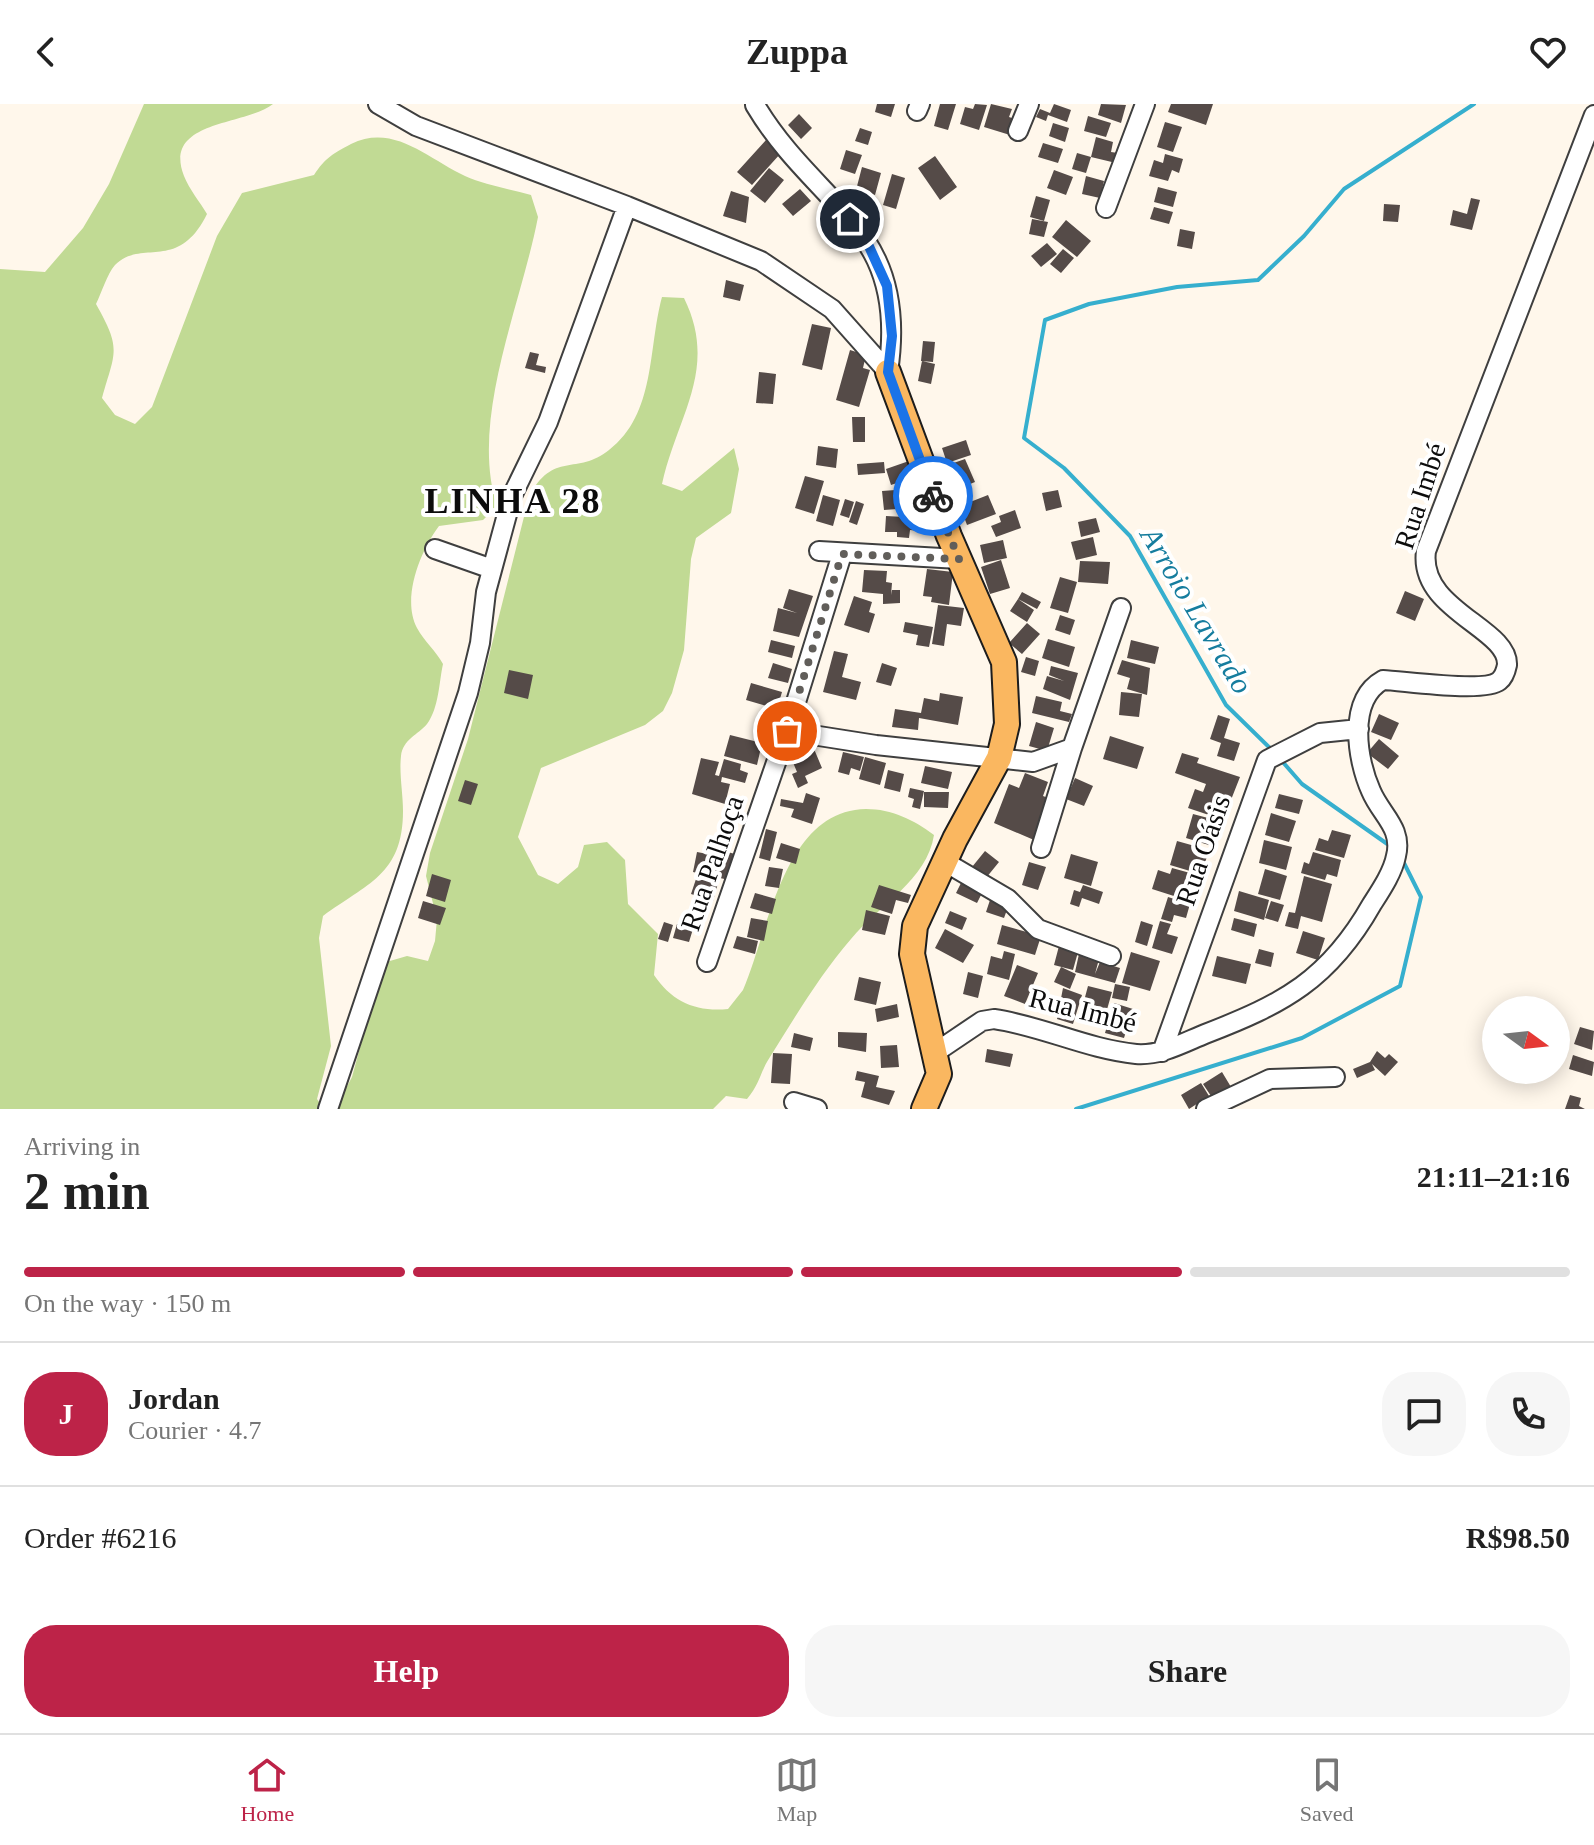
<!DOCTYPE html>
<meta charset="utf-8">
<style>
:root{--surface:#fff;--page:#f6f6f6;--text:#222;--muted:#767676;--line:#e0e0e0;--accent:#bd2348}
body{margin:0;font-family:"Times New Roman",serif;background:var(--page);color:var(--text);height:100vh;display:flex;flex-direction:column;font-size:30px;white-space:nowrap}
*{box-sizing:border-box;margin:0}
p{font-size:26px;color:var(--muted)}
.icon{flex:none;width:44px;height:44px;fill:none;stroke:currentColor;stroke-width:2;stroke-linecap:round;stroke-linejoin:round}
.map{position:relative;height:1005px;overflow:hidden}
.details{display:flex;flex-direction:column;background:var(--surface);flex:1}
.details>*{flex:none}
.needle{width:52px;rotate:105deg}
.tools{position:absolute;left:1482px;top:892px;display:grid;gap:16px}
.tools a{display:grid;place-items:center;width:88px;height:88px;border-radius:50%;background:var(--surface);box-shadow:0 4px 20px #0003;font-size:40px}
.pin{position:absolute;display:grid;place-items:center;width:68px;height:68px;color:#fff;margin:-34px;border:4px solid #fff;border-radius:50%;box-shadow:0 2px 8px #0007}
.courier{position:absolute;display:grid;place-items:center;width:80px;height:80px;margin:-40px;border:6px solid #1a73e8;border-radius:50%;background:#fff;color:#222;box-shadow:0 2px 10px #0007}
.headline em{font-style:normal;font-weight:800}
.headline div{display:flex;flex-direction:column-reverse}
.headline{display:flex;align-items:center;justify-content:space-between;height:136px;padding:0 24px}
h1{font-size:52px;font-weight:800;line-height:60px}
.bar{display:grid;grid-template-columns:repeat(4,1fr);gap:12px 8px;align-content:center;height:96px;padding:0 24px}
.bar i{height:10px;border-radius:6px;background:var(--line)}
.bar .selected{background:var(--accent)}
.bar p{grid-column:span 4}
.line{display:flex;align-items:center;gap:20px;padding:0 24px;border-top:2px solid var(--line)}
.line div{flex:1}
.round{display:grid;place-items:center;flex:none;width:84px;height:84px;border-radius:32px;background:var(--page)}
.primary-button{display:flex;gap:16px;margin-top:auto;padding:16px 24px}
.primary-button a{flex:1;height:92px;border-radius:32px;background:var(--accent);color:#fff;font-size:32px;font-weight:800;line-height:92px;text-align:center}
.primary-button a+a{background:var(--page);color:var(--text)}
header{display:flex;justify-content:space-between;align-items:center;height:104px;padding:0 24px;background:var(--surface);font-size:36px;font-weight:800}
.menu{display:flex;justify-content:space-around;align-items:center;height:112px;border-top:2px solid var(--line);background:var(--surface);font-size:22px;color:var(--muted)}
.menu a{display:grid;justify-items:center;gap:4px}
.menu .selected{color:var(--accent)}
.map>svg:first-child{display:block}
.forest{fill:#c1da94}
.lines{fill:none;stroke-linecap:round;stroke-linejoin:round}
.stream{stroke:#36afce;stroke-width:4}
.building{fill:#554b48}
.minor-casing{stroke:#3f3f3f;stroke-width:22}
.major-casing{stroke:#1d1d1d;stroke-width:28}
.minor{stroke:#fff;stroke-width:18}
.major{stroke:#fab760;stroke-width:24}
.done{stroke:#615e5a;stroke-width:8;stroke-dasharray:0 14.4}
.route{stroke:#1a73e8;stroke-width:10}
.labels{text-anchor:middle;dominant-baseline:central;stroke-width:8;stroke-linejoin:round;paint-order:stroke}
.street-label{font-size:28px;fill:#0c0c0c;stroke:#fff}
.water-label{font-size:30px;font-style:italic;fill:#157d9e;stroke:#fff}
.district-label{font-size:36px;font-weight:bold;letter-spacing:2px;fill:#0c0c0c;stroke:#fff}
</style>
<header><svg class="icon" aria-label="back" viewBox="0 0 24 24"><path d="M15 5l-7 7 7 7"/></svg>Zuppa<svg class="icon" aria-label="heart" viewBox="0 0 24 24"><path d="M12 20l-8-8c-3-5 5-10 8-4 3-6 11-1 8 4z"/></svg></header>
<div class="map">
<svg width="1594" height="1005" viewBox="0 0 1594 1005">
<rect width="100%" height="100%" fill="#fff7eb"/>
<!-- forest -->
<path class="forest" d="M144,0H273C245,22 162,16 184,72C189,85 200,98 207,110C178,169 142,134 115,161C107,170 102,188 96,200C122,246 115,247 102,294L115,311L135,320L152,303L217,132L242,89L314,71C325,54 334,49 351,40C394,19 428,55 465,72C485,81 510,85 531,91L538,113C521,202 469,316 497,402L483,416L439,422C421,446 401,494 417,524C424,537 436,547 443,560C439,578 439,604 427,620C418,631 403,635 401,652C399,669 403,690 403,707C403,771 366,780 323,812L319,834L331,942L317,995L324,1005H0V165L45,168L83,124L109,80Z
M662,193L684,194C719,265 677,312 662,380L682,387L734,344L739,365L731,409L696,434L691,455L684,546L672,589L663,607L645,621L541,664L518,733L538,771L558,780L578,763L584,741L607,738L625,756L628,800L658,830L654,871C672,898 696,908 728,905L743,886C769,826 784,706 866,705C892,705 914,716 934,731C927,776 879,801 851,835C820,871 795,913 770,953C760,968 760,980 747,995L726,992L713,1005H335L352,973L383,859L407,852L428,857L435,837L437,815L426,772L430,749L468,635L529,393C553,346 577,372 609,346C656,310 648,244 662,193Z"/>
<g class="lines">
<!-- stream -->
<path class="stream" d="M1272,646L1226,601L1130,432L1064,364L1024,334L1045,216L1089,200L1177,183L1258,176L1304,132L1344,85L1474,0
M1281,656L1302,680L1393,744
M1076,1005L1302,934L1400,882L1421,793L1403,757"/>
</g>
<!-- building -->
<path class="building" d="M877,0H895L891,13L875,8Z
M940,0H956L948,26L934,22Z
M975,0L987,1L979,26L960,20L965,3L973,5Z
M991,0L1012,5L1009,13L1015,15L1010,31L984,23Z
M1054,0L1071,6L1067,18L1048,11L1046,17L1036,13L1040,5L1050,9Z
M1101,0L1126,1L1121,19L1098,11Z
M1171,0H1213L1206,21L1168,8Z
M799,10L812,24L801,35L788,21Z
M1088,12L1111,19L1106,33L1084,27Z
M1165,18L1182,23L1173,48L1157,43Z
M1053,19L1069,24L1065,38L1049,32Z
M860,24L872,28L868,41L855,37Z
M1096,33L1113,38L1111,48L1118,49L1116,59L1091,53Z
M766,36L781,49L752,81L737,68Z
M1043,39L1063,45L1058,59L1038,53Z
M846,46L862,51L855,70L840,65Z
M1077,49L1091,53L1086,69L1072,65Z
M1165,50L1183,55L1179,69L1172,66L1168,77L1149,72L1154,56L1163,59Z
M935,52L957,83L940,96L918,64Z
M862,63L881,69L875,91L856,86Z
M769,64L784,76L765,99L750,87Z
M1054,66L1073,73L1066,91L1047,84Z
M892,70L905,74L896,105L883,101Z
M1086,72L1104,77L1100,94L1082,90Z
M1158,83L1177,88L1173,103L1154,98Z
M800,85L811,97L793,112L782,100Z
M731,87L749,93L746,119L723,112Z
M1036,92L1050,96L1044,117L1030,113Z
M1471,94L1480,96L1472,126L1450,121L1453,106L1467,110Z
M1384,100L1400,101L1398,118L1383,117Z
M1154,103L1173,108L1169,120L1150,115Z
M1032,115L1048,118L1044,133L1029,130Z
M1066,116L1091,137L1077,153L1052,133Z
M1180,125L1195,128L1192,145L1177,142Z
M1047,139L1057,150L1041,163L1031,152Z
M1063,145L1074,154L1061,169L1050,160Z
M726,176L744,181L740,197L723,193Z
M812,220L831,224L822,266L802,261Z
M923,237L935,238L933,258L921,257Z
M850,246L866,251L863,264L870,266L859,303L836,296Z
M530,248L539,250L536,261L546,263L545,269L525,264Z
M922,257L935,260L931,280L918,277Z
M759,268L776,270L773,300L756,299Z
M852,313H865V338H853Z
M966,336L971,351L947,359L942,344Z
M818,342L838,345L836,364L816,361Z
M965,355L975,378L948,389L941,371L951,367L948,361Z
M909,357L914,373L891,381L886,365Z
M884,358L885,369L858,371L857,360Z
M805,372L824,377L814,410L795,404Z
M909,385L911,404L884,406L882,387Z
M1058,386L1062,403L1046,407L1042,389Z
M823,391L840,396L833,422L816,417Z
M988,391L996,410L967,421L960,402Z
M845,395L854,398L849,414L840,411Z
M856,397L864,400L857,421L849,418Z
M1015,406L1021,424L996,433L991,422L1001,418L999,412Z
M886,412L922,414L921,427L910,426L909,434L897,433V428H885Z
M1096,414L1100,428L1081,433L1078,418Z
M1093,433L1097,451L1076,456L1071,438Z
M1003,436L1007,454L984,459L980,441Z
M1001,456L1010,484L990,490L981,463Z
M1080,457L1110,458L1108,480L1078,478Z
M927,465L953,468L949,501L931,498L932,493L923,492Z
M864,466L887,467L886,478L892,479L891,491L892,486H900V499L883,500V490L862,488Z
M1060,473L1077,478L1068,509L1050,504Z
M789,485L813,492L799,533L773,527L778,504L797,509L783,504Z
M1405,487L1424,495L1415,517L1396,509Z
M1022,488L1041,498L1037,505L1018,495Z
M854,492L872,498L869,508L875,510L869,529L844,521Z
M1018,495L1034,506L1027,518L1010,507Z
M938,501L964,504L961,522L947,520L944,542L932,540Z
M1060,511L1075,516L1070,531L1055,526Z
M905,518L933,523L929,543L916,541L918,531L903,528Z
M1027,519L1040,530L1022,550L1009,539Z
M1048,535L1075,543L1069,563L1042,554Z
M771,536L795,542L792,554L768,548Z
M1131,536L1159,543L1155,560L1127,554Z
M834,547L848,550L842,573L861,578L856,596L823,588Z
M1026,553L1039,557L1035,572L1021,568Z
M1122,556L1150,564L1147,591L1127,585L1130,574L1117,570Z
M773,559L792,565L788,579L768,574Z
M882,559L897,564L891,582L876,578Z
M1051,562L1078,569L1070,596L1043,585L1047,572L1064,577L1049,571Z
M509,566L533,571L528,595L504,589Z
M751,579L782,588L777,605L746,596Z
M1121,588L1142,590L1139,613L1119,611Z
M940,589L963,593L958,621L919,614L918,626L892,623L895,605L921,609L924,594L939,597Z
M1036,592L1062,598L1060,607L1072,610L1069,618L1032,609Z
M1379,610L1399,619L1391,636L1371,628Z
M1218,611L1230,615L1224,634L1240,639L1234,657L1217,652L1221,639L1210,635Z
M1036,618L1054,624L1047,647L1029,642Z
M730,631L762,639L757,661L724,652Z
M1110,632L1144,643L1137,665L1103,655Z
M1379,635L1399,652L1388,665L1367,649Z
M814,645L822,664L805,672L808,679L798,684L792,670L797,668L792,656Z
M843,648L864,653L860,667L851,664L849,671L838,668Z
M1182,649L1199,654L1197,659L1240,673L1227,706L1213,701L1209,711L1188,704L1195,685L1203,688L1206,680L1175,669Z
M865,653L886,659L880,681L859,675Z
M701,654L719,658L715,671L719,672L724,655L741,660L740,666L748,669L745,679L722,673L721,678L730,680L725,700L692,690Z
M925,662L952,668L948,685L921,679Z
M888,666L904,670L900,688L884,684Z
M1025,669L1048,678L1043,692L1051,695L1034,736L994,719L1009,680L1019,684Z
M1075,674L1093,682L1084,702L1066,695Z
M465,676L478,680L471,701L458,697Z
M910,684L924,687L920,705L912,703L914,695L908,693Z
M924,688H949L948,704L924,703Z
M806,689L820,694L812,720L791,713L794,705L780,702L781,695L803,699Z
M1279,690L1303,696L1299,710L1275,704Z
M1271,709L1296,717L1289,738L1265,731Z
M1193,710L1208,714L1204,725L1217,728L1212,742L1186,734Z
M766,725L777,728L770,757L759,754Z
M1332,726L1351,731L1344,754L1315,746L1319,734L1328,737Z
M1264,736L1292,743L1286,766L1259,759Z
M1177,737L1209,746L1205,759L1193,756L1190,767L1170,761Z
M781,739L800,745L796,760L776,754Z
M724,747L735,750L729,776L693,768L697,748L723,753Z
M985,747L999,758L986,774L972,763Z
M1313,748L1341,756L1337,773L1327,770L1325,776L1301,769L1304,758L1309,760Z
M1071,750L1098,758L1091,782L1064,774Z
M1029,758L1046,763L1038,786L1022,781Z
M769,763L783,765L779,784L765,782Z
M1172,764L1201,772L1195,791L1178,786L1177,793L1152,785L1158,766L1170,770Z
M1265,765L1287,772L1280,796L1258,790Z
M432,770L451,776L445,798L426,792Z
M697,772L718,779L713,797L691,790Z
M1304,772L1332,780L1322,818L1301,812L1298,825L1285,822L1289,808L1295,809Z
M963,775L984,785L977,799L956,789Z
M879,781L911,791L908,799L896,796L892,810L871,803Z
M1083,781L1103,788L1099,800L1082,794L1079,803L1070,800L1074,786L1080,788Z
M1239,787L1269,796L1264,816L1234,807Z
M755,789L776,795L772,810L750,804Z
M1168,793L1190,800L1186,814L1174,811L1172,818L1161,815Z
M990,796L1008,803L1004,814L986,808Z
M423,797L446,804L440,821L418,814Z
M1271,797L1284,801L1278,818L1265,814Z
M866,806L890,812L885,831L862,826Z
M950,807L967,814L962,826L945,819Z
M751,814L768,817L764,837L747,833Z
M1234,814L1257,820L1254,833L1231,826Z
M1141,817L1153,821L1147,842L1135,838Z
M1160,817L1171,820L1167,830L1178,833L1172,850L1152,844Z
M664,818L673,821L668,838L658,835Z
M677,820L693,825L689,838L673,834Z
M1002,821L1041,832L1035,851L997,840Z
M945,825L974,841L963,859L935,844Z
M1303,827L1325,834L1318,856L1296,849Z
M737,832L758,837L755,850L733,844Z
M1059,842L1078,848L1073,866L1054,861Z
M1259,845L1274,849L1271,863L1255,859Z
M1004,847L1015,850L1009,876L987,870L991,852L1002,855Z
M1131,848L1160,857L1150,887L1122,879Z
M1079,850L1099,855L1095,870L1100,858L1120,864L1115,879L1075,868Z
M1217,852L1251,860L1246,880L1212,872Z
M1017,861L1038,869L1025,900L1004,892Z
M1061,863L1076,870L1070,885L1054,878Z
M968,868L983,872L978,894L963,890Z
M859,873L881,878L876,901L854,896Z
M1115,880L1130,883L1127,897L1112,894Z
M1088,882L1112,888L1102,923L1097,922L1099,914L1081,908Z
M1063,884L1082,891L1073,920L1057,915Z
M1114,899L1133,905L1124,934L1105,929Z
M897,900L899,913L877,918L875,905Z
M1580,923L1594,927L1592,946L1574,940Z
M838,928L867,929L866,948L838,943Z
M794,929L813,934L810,947L791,943Z
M897,941L899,963L881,964L880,942Z
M987,945L1013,950L1010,963L985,958Z
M1377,947L1385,954L1389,950L1398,958L1385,972L1372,960L1375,966L1357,974L1353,965L1370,958Z
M773,949L792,950L790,980L771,979Z
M1573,951L1594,958L1592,972L1569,965Z
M857,967L879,972L876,983L895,987L889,1001L861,993L865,978L855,976Z
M1222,968L1231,983L1213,995L1203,980Z
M1201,979L1209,992L1189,1005L1181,991Z
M1570,991L1581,994L1579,1002L1585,1005H1565Z"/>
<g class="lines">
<defs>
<path id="minor" d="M378,0L416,22L627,102L761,157L832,205L888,268
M755,1C817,105 910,123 888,268
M917,7L920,0
M1018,27L1029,0
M1106,104L1145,0
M435,445L492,465
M819,447L959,455
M787,627L876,641L1033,658L1072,644L1121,504
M1041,744L1072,644
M945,758L1008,795L1038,825L1111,852
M707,858L787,627L842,450
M936,948L982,917L994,915C1042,922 1087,945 1136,950C1160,952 1183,939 1205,930C1283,900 1329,876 1372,800C1381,786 1393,768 1396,752C1403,724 1381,711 1371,687C1357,656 1347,596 1383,576C1405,577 1484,589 1499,577C1504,573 1506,566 1507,561C1509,524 1418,506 1426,447L1594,11
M1162,948L1267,656L1320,629L1359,625
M794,998L817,1005
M328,1005L468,589L480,539L486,488L512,392L548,318L627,102
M1206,1005L1270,975L1335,973"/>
<path id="major" d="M888,268L949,432L1004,558L1007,620L999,654L955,735L915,822L912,850L939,970L924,1005"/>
</defs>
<!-- minor casing -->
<use href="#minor" class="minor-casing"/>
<!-- major casing -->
<use href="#major" class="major-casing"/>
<!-- minor -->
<use href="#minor" class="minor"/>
<!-- major -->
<use href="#major" class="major"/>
</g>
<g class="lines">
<!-- done -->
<path class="done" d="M787,627L842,450L959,455L933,392"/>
<!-- route -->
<path class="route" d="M850,115L862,127L887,182L892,232L888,268L933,392"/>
</g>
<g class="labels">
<!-- street labels -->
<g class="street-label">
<text transform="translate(1420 392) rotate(-72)">Rua Imbé</text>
<text transform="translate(1203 746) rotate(-71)">Rua Oásis</text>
<text transform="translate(712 759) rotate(-71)">Rua Palhoça</text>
<text transform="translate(1083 906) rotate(14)">Rua Imbé</text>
</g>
<!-- water labels -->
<g class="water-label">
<text transform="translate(1197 506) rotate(59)">Arroio Lavrado</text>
</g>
<!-- district labels -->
<g class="district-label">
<text x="513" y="397">LINHA 28</text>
</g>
</g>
</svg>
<div class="tools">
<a><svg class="needle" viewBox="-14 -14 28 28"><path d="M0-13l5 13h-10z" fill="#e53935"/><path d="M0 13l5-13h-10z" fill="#767676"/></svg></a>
</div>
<div class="pin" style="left:787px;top:627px;background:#ea580c"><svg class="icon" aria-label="bag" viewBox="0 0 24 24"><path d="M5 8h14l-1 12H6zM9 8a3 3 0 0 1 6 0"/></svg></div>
<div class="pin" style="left:850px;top:115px;background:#1f2937"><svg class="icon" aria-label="home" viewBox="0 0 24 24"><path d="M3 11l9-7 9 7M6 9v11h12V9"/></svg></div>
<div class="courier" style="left:933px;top:392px"><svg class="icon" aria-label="bike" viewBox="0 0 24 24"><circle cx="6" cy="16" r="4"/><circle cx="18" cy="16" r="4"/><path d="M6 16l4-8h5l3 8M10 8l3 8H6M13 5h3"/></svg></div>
</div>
<section class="details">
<div class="headline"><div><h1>2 min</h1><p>Arriving in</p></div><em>21:11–21:16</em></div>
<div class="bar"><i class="selected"></i><i class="selected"></i><i class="selected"></i><i></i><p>On the way · 150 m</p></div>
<div class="line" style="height:144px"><b class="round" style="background:var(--accent);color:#fff">J</b><div><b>Jordan</b><p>Courier · 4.7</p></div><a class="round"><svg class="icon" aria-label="chat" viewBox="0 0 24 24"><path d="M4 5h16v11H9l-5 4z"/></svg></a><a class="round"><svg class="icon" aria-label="phone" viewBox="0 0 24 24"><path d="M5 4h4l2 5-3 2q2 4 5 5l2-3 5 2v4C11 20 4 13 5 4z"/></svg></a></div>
<div class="line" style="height:104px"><div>Order #6216</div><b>R$98.50</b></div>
<div class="primary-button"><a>Help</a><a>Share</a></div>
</section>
<nav class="menu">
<a class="selected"><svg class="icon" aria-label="home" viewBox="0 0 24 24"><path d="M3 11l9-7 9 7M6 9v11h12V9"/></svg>Home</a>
<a><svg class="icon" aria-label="map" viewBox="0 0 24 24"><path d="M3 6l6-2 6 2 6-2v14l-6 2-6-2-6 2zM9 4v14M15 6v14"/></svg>Map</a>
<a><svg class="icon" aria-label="saved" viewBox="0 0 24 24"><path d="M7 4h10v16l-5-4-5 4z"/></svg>Saved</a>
</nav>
